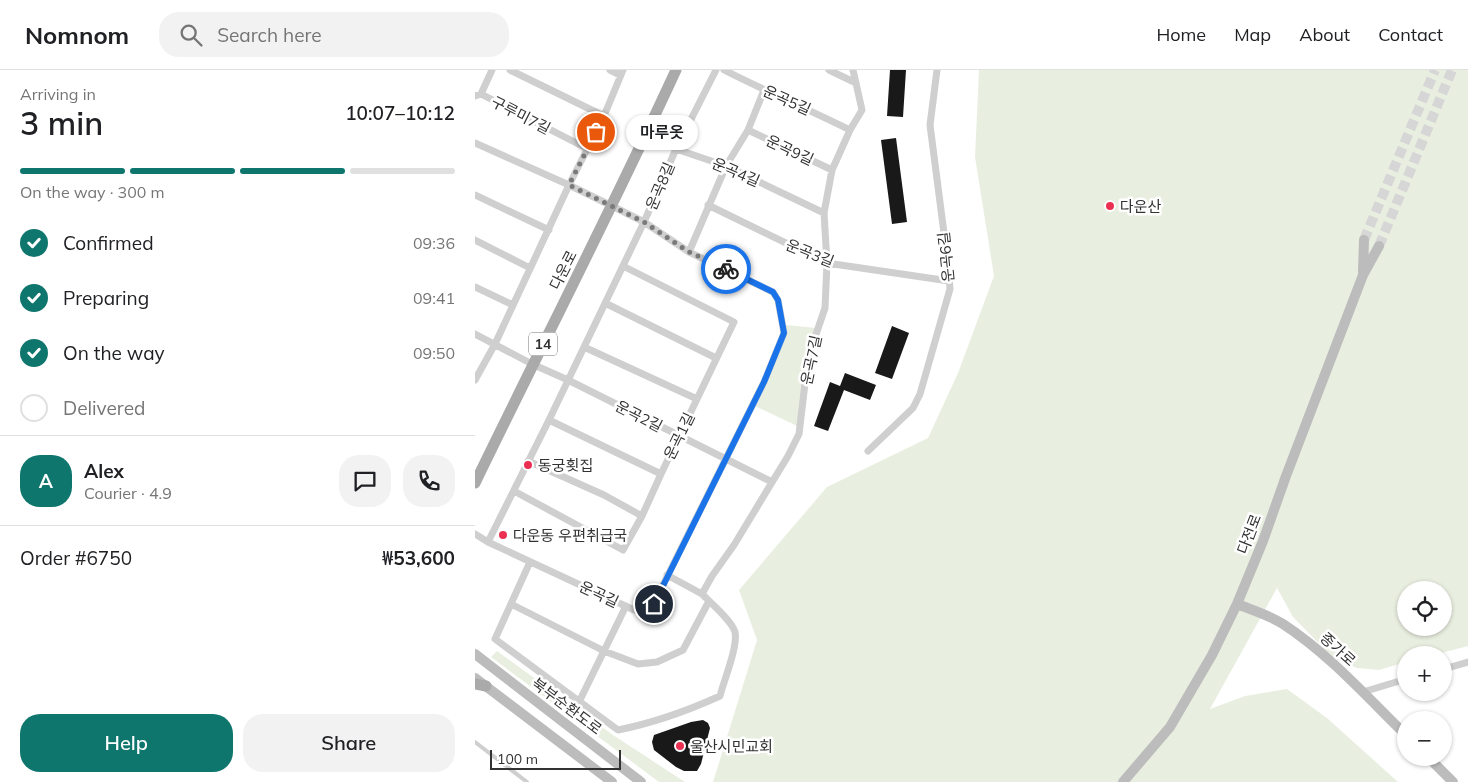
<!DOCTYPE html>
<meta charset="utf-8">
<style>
:root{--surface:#fff;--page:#f2f2f2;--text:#202124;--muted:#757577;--line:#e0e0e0;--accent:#0f766e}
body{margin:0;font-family:Mulish,"Noto Sans KR",sans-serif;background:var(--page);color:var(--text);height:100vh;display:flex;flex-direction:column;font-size:19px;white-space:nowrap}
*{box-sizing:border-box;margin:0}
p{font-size:16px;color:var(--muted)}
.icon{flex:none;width:28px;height:28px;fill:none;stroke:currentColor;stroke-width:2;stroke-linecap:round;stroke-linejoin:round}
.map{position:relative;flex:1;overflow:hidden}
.sheet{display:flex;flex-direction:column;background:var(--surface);width:475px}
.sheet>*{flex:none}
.controls{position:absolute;left:922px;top:511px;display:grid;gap:10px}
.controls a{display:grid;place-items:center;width:55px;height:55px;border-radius:50%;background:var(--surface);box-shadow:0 1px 4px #0004;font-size:25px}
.scale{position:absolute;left:15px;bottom:12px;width:131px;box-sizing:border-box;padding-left:5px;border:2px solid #323232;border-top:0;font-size:14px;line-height:18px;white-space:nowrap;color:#323232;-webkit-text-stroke:4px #fff;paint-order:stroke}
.pin{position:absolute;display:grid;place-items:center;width:42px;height:42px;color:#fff;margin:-21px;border:2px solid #fff;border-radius:50%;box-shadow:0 1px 5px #0007}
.courier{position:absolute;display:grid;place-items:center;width:50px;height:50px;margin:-25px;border:4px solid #1a73e8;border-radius:50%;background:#fff;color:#222;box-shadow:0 1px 6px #0007}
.bubble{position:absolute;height:35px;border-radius:18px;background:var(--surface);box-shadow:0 1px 4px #0004;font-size:16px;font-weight:600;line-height:35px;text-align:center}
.head em{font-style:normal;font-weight:600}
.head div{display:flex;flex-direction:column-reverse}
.head{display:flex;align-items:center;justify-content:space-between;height:85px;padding:0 20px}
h1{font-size:32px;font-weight:600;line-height:38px}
.bar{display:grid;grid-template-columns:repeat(4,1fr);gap:8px 5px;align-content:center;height:60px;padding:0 20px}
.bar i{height:6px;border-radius:4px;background:var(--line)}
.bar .active{background:var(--accent)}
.bar p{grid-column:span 4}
.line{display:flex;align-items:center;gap:12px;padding:0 20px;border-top:1px solid var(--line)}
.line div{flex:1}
.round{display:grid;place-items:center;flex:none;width:52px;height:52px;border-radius:20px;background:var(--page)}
ol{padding:0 20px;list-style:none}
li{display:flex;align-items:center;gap:15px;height:55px}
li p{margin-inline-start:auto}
li .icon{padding:5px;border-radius:50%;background:var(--accent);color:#fff;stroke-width:4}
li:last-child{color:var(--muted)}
li i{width:28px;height:28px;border:2px solid var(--line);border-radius:50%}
.cta{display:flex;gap:10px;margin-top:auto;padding:10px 20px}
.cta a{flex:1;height:58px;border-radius:20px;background:var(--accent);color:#fff;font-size:20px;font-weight:600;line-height:58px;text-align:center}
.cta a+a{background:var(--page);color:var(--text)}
header{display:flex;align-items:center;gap:30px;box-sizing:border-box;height:70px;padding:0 25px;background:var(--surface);border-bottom:1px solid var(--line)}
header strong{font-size:24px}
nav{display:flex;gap:28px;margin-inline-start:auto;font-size:18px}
.search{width:350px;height:45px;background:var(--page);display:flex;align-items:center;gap:12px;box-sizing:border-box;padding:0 18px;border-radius:20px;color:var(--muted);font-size:19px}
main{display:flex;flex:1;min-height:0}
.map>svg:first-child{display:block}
.green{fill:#e9efe0;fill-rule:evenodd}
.building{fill:#191919}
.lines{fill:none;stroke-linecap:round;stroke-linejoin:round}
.secondary-tunnel{stroke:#d6d6d6;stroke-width:10;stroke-dasharray:10 5;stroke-linecap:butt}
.service{stroke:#cfcfcf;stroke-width:4}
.minor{stroke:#cfcfcf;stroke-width:7}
.secondary{stroke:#bcbcbc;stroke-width:10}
.primary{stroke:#aaa;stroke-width:11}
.done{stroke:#7a7a7a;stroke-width:5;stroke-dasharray:0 9}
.route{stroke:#1a73e8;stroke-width:6}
.poi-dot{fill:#ec3052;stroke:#fff;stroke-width:2}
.labels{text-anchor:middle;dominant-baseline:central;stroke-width:5;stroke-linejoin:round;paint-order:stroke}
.shield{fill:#fff;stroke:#707070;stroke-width:1}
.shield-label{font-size:14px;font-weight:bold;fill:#323232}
.street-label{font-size:15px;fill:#323232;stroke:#fff}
.poi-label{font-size:15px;fill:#323232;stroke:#fff;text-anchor:start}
</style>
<header>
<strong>Nomnom</strong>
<div class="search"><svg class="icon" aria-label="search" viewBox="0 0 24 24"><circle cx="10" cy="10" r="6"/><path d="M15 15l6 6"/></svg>Search here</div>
<nav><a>Home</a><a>Map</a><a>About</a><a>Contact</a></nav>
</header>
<main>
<section class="sheet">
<div class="head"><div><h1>3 min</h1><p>Arriving in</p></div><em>10:07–10:12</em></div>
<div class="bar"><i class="active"></i><i class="active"></i><i class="active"></i><i></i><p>On the way · 300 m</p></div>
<ol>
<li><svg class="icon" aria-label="check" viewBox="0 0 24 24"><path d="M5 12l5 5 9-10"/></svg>Confirmed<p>09:36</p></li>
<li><svg class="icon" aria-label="check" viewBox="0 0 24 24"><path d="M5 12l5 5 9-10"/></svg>Preparing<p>09:41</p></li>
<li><svg class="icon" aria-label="check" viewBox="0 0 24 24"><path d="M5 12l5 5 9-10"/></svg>On the way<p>09:50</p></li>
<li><i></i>Delivered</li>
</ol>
<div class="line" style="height:90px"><b class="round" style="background:var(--accent);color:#fff">A</b><div><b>Alex</b><p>Courier · 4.9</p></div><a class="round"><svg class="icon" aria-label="chat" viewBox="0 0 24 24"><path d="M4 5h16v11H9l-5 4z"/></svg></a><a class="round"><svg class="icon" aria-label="phone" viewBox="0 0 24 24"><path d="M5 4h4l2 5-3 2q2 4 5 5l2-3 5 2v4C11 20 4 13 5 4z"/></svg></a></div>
<div class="line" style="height:65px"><div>Order #6750</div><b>₩53,600</b></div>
<div class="cta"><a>Help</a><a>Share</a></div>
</section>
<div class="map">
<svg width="993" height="712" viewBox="0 0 993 712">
<rect width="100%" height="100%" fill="#fff"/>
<!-- green -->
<path class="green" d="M504,0H993V576L959,585H931V592L904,600L882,598L859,589L818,547L802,518L735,639L770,626L812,619L852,648L923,712H238L282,570L264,520L352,417L453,368L483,303L519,206L500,87ZM931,520H969V558H931Z
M311,255L341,258L322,356L280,336L310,269Z
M22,581L138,665L210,712H184L16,587Z"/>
<!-- building -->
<path class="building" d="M415,0H431L428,47L412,46Z
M421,68L432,152L417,154L406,70Z
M417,256L434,263L417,309L400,303Z
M370,303L401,315L395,330L369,320L353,361L339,356L355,312L365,316Z
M228,650L233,653L235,658L226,694L222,701H209L201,697L179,680L177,672L179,665L216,652Z"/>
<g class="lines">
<!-- secondary-tunnel -->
<path class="secondary-tunnel" d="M889,170L960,0
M904,176L977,0"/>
<!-- service -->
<path class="service" d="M0,672L52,712"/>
<!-- minor -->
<path class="minor" d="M35,0L129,46
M135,0L145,5
M249,0C290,21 333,39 375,60
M354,0L381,13
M6,24L113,79
M0,26L6,24L17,0
M273,60L357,100
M172,63L201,79L251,96L349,143
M0,73L94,115L137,136L169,152L214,182L298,222L303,230L309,263L289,312L179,533L170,540H159L13,472L0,464
M0,125L74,160
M233,135L352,193L474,211
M0,170L55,198
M214,182L251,96L273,60L289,20
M0,217L38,235
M130,233L241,288
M0,264L57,294L93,310L297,412
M109,277L222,329
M0,310L20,274L94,115L129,46L148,0
M74,350L186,404
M393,381L438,338L445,324L475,219L473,194L455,55L462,0
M53,391L129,425L167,446
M39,421L148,480L167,446L186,404L259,252L148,196
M13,472L74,350L169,152L201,79L241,0
M55,492L20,569L143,660C178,653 212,641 245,626C249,610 263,577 260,562C257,551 235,532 227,524
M192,505L227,524L237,506L259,475L313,386L324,364L331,305L337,276L350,238L352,193L349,143L357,100L375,60L387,40L378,0
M36,534L129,581L163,594L182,592L208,580L234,531
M969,599L993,592
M888,622L931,609
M104,632L151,536"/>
<!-- secondary -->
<path class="secondary" d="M888,202L889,170
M762,534C777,540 794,545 808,554C854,584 892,627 931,665
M0,584L166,712
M0,608L137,712
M954,688L978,712
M648,712L695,657L737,585L762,534L788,471L811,406L888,205L904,176"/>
<!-- primary -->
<path class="primary" d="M0,413C67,275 137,139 201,0
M0,614L11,616"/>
</g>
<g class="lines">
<!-- done -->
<path class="done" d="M121,62L94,115L169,152L214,182L251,199"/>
<!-- route -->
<path class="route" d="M179,534L289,312L309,263L303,230L298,222L251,199"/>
</g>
<!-- markers -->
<g class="poi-dot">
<circle cx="635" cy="136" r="5"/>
<circle cx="53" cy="395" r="5"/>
<circle cx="28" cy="465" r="5"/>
<circle cx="205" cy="676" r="5"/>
</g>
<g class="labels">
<!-- shield labels -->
<rect class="shield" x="54" y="262.5" width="28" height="23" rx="4"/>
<g class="shield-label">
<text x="68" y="274">14</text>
</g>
<!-- street labels -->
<g class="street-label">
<text transform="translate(312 30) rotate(24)">운곡5길</text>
<text transform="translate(46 45) rotate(27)">구루미7길</text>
<text transform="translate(315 80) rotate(25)">운곡9길</text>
<text transform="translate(261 102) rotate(23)">운곡4길</text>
<text transform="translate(185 116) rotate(-67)">운곡8길</text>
<text transform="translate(335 183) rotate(22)">운곡3길</text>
<text transform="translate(471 187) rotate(-96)">운곡6길</text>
<text transform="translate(88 200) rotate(-63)">다운로</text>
<text transform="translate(336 290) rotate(-78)">운곡7길</text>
<text transform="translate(164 346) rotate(27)">운곡2길</text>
<text transform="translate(204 366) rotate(-64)">운곡1길</text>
<text transform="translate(774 464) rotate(-69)">다전로</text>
<text transform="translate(124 524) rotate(25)">운곡길</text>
<text transform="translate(863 579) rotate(42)">종가로</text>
<text transform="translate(92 636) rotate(37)">북부순환도로</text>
</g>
<!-- poi labels -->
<g class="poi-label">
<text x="645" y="136">다운산</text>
<text x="63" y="395">동궁횟집</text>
<text x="38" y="465">다운동 우편취급국</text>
<text x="215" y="676">울산시민교회</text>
</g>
</g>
</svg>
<div class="controls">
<a><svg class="icon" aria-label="locate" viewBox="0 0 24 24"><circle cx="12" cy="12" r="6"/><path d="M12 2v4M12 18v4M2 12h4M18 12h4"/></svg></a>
<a>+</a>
<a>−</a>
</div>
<div class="scale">100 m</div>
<div class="pin" style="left:121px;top:62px;background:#ea580c"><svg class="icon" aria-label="bag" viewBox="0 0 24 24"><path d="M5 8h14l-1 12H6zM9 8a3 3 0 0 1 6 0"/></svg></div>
<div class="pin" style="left:179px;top:534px;background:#1f2937"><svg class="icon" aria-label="home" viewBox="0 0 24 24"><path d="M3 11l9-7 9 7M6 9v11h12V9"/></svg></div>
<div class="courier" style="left:251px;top:199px"><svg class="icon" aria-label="bike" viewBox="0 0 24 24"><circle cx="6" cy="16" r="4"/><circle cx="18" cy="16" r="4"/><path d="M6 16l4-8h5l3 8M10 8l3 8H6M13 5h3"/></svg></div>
<div class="bubble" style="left:151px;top:45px;width:72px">마루옷</div>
</div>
</main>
